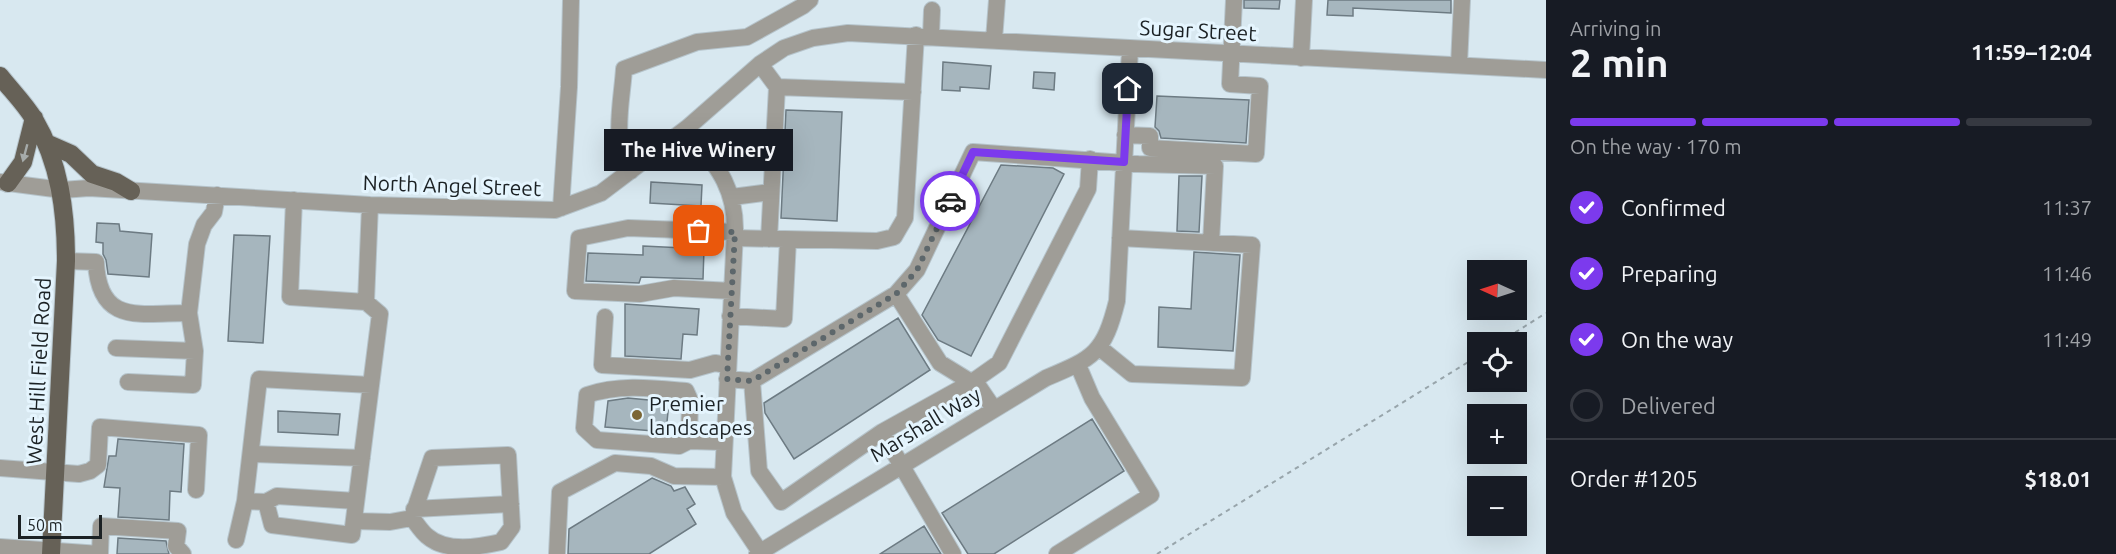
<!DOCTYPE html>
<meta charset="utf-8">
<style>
:root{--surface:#171b24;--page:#242831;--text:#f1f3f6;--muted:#9ea1a6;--line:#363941;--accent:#7c3aed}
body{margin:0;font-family:Ubuntu,sans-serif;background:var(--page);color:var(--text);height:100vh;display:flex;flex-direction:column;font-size:22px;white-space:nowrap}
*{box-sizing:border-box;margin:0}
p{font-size:20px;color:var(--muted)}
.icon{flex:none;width:33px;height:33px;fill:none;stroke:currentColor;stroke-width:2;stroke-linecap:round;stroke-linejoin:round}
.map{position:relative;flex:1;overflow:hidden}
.details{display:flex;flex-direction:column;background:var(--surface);width:570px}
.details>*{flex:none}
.needle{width:39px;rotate:273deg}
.tools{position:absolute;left:1467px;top:260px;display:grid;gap:12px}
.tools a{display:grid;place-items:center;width:60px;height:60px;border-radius:0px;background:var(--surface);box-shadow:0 6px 24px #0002;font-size:30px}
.scale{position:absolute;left:18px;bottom:15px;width:84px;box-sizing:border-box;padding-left:6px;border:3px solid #1b2124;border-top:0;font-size:16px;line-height:21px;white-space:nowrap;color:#1b2124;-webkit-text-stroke:4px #e5f5fe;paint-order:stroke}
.pin{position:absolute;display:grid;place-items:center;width:51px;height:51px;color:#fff;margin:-26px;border-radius:12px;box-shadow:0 3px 9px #0006}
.courier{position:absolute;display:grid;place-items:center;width:60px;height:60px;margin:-30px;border:4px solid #7c3aed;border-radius:50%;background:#fff;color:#222;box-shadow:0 2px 8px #0007}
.bubble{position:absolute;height:42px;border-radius:0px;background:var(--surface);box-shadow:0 6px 24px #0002;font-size:20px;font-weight:700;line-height:42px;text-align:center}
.summary em{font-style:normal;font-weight:700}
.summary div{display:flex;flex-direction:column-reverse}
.summary{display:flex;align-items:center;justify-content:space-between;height:102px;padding:0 24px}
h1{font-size:39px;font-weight:700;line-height:45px}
.bar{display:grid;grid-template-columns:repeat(4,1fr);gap:9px 6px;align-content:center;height:72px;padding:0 24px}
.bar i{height:8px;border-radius:4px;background:var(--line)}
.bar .current{background:var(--accent)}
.bar p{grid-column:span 4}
.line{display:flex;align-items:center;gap:15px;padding:0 24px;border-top:2px solid var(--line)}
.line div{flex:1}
ol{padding:0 24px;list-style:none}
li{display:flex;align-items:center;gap:18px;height:66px}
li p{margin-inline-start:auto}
li .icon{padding:6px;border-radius:50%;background:var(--accent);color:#fff;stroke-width:4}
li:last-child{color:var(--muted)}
li i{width:33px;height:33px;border:3px solid var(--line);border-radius:50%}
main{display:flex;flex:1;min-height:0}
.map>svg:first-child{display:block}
.building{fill:#a6b6be;stroke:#6d7b83;stroke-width:1.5}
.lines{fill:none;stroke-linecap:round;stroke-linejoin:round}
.minor-casing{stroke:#b6c4cb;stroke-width:18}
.major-casing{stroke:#b6c4cb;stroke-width:20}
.path{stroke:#98a5ab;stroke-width:2;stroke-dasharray:4.5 4.5;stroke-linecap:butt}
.minor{stroke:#9f9d97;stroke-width:16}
.major{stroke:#666157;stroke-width:18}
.oneway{fill:#a6abaa}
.done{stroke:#5d676b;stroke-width:6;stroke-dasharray:0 10.8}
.route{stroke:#7c3aed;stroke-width:8}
.poi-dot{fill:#7b6635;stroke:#e5f5fe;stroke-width:2}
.labels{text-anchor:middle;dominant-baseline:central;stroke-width:6;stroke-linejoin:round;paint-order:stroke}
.street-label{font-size:21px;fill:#1b2124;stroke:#e5f5fe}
.poi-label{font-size:21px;fill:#1b2124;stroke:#e5f5fe;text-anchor:start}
</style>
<main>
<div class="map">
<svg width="1546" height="554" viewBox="0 0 1546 554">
<rect width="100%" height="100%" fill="#d8e8f0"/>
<!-- building -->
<path class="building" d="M1244,0H1280L1279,9L1244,8Z
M1328,0H1451V13L1353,8V16L1327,15Z
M943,62L991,66L989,89L960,87V91L942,90Z
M1034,72L1055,73L1054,90L1033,88Z
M1157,96L1249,100L1246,143L1161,138L1159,131L1155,127Z
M786,110L842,112L837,221L781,218Z
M1001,165L1053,168L1064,174L971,356L938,340L922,315Z
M1179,176H1202L1199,232L1177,231Z
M651,182L702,185L701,206L650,203Z
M97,223L119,224L120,231L152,234L149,277L108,274L106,260L103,254V243L96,242Z
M234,235L270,236L263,343L228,341Z
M643,246L704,249L703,279L641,277L639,283L586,281L588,253L643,255Z
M1194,252L1240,255L1233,351L1158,347L1159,307L1191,309Z
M625,304L699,309L697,335L683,334L681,359L625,356Z
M898,318L930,370L794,459L765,413L764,403Z
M628,398L669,402L666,432L605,427L608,401Z
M278,411L340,414L338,435L278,432Z
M1092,419L1124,471L994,554H968L942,513Z
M118,439L184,444L181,492L170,491L169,520L118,517L120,488L104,487L109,456H116Z
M652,478L671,486L674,491L685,487L695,504L687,509L696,524L649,554H568L569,529Z
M924,526L941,554H880Z
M118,538L166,541L169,554H117Z"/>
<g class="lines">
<defs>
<path id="minor" d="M931,36L932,10
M994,40L997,0
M1301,58L1304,0
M760,64L777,87L769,239
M1459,65L1462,0
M777,87L913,92
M687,128C714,163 736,185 735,232L723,477L734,513L760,552
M1125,135L1150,136V148L1256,154L1260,86L1230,84L1234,0
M631,171C611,143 622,102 624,69L697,42L747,37L803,6L810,0
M0,182L62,190L89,188L370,205L555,210L601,193L687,128L760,64L784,48L813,38L848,33L1546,70
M732,197L771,192
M294,200L290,297L366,302L370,205
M561,208L569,87L571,0
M734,238L877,241L894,237L905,218L916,35
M66,261L96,262C99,326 140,313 189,313
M732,291L674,288L640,294L575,291L579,238L628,228L735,232
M896,294L940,363L979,387L994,409
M730,316L784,319L788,240
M605,317L602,365L690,370L715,363L727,365
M116,348L195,351
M1100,348L1132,374L1242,378L1252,245L1120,238
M727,379L752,381L896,294L917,270L973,152L1138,164L1215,166L1211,243
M752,381L759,471L781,502L882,432L972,382L999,363L1088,189L1090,159
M128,382L193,385L195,351L189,313L197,244L204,225L214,212L217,195
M882,432L953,554
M689,441L690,400L686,391C652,388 619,384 587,395L584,428L597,440L679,446L689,441L723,442
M251,454L362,458
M0,468L79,474L90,471L98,465L100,427L199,435L196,490
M245,501L266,502L272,525L352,535L380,314L366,302
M266,502L277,496L356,501
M414,509L511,504
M354,521L390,522L412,518L432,458L508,455L512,527L501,542C479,547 446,553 427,536C421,531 417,524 412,518
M236,540L245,501L259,379L371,385
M0,547L100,554
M100,554L101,526L178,531L176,546L183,554
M557,554L560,492L615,463L651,466L674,476L723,477
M757,554L1046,378C1094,358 1104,353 1117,301L1130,49
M1057,554L1151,495L1092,398L1078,365"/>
<path id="major" d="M0,76C11,90 25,104 34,119C60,163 66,212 66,261L51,554
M46,143L71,154L92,174L116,182L131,191
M8,183L23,162L34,118"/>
</defs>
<!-- minor casing -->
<use href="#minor" class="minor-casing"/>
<!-- major casing -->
<use href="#major" class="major-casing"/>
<!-- path -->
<path class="path" d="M1500,342L1546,313
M1157,554L1478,356"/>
<!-- minor -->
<use href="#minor" class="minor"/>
<!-- major -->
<use href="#major" class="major"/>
</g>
<!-- one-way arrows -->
<defs><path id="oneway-solid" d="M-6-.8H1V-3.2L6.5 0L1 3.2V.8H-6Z" transform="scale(1.5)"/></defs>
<use class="oneway" href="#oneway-solid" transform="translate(25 153) rotate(105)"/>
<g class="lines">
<!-- done -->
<path class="done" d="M699,231L735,232L727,379L752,381L896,294L917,270L950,201"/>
<!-- route -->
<path class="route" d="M950,201L973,152L1124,162L1128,89"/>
</g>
<!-- markers -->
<circle class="poi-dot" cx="637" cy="415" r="6"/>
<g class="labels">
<!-- street labels -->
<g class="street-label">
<text transform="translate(1198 30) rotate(3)">Sugar Street</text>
<text transform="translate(452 185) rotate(2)">North Angel Street</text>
<text transform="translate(38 371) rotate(-87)">West Hill Field Road</text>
<text transform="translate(925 424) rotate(-31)">Marshall Way</text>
</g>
<!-- poi labels -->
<g class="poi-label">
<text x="649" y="403">Premier<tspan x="649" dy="24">landscapes</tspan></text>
</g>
</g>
</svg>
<div class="tools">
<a><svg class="needle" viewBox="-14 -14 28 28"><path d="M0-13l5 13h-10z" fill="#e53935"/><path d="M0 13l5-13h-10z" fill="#9ea1a6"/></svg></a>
<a><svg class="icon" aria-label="locate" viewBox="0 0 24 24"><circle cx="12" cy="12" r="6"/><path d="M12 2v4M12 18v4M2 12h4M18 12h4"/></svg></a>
<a>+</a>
<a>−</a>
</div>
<div class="scale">50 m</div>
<div class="pin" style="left:699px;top:231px;background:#ea580c"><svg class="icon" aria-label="bag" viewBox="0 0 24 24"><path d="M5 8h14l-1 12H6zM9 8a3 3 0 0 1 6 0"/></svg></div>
<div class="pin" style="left:1128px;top:89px;background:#1f2937"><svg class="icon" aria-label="home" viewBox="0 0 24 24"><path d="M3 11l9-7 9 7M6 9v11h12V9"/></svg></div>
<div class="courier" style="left:950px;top:201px"><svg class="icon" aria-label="car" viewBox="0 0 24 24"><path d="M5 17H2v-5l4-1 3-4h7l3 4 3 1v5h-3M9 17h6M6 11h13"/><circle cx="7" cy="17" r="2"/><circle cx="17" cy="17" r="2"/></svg></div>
<div class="bubble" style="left:604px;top:129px;width:189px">The Hive Winery</div>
</div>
<section class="details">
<div class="summary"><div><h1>2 min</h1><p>Arriving in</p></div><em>11:59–12:04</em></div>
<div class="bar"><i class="current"></i><i class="current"></i><i class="current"></i><i></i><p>On the way · 170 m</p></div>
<ol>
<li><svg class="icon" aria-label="check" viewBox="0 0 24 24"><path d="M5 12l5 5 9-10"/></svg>Confirmed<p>11:37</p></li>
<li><svg class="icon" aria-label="check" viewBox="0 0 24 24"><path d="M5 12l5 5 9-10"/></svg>Preparing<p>11:46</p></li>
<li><svg class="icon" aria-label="check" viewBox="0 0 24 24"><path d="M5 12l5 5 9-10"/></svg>On the way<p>11:49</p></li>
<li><i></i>Delivered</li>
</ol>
<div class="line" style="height:78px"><div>Order #1205</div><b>$18.01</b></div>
</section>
</main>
